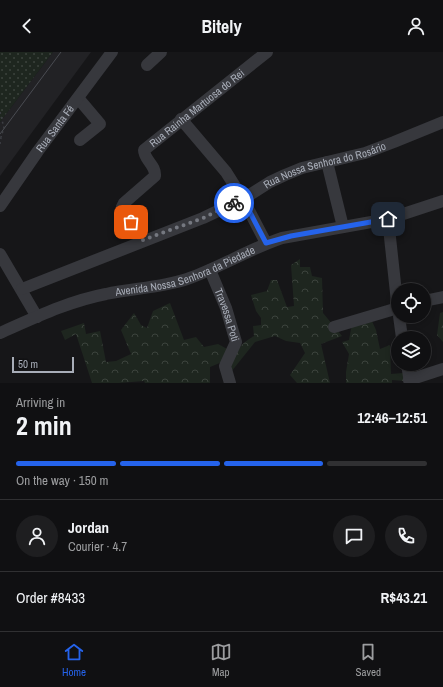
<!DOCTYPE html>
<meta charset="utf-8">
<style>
:root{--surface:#101012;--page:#1e1e20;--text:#f1f3f6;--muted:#9c9d9f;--line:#303032;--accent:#2563eb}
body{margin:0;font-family:"Archivo Narrow",sans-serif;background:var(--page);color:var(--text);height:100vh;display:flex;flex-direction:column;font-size:15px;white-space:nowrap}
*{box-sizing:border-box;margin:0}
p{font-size:13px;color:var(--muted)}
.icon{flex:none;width:22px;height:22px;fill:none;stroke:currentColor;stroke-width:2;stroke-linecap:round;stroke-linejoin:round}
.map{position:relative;height:331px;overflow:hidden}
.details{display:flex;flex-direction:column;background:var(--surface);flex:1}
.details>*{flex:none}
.buttons{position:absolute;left:391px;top:231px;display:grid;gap:8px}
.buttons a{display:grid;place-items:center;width:40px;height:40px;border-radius:50%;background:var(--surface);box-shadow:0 2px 6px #0003,0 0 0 1px var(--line);font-size:20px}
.scale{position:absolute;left:12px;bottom:10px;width:62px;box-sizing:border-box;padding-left:4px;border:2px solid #a8adb8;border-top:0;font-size:11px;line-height:14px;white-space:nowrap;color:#a8adb8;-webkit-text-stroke:3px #111113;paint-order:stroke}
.pin{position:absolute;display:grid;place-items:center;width:34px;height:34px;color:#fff;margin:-17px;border-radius:8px;box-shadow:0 2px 6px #0006}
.courier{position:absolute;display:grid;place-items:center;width:40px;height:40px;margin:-20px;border:3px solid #2563eb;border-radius:50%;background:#fff;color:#222;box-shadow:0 1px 5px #0007}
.overview em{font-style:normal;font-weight:700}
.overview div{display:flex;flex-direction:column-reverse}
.overview{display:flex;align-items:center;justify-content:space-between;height:68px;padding:0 16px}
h1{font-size:26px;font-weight:700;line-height:30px}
.bar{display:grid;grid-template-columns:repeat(4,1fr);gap:6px 4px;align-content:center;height:48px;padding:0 16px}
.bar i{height:5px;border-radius:3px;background:var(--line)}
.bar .on{background:var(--accent)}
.bar p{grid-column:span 4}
.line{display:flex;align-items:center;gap:10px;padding:0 16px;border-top:1px solid var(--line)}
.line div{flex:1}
.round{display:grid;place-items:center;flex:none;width:42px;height:42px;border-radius:21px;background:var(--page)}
header{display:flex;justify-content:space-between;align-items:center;height:52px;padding:0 16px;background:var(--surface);font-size:18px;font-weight:700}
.menu{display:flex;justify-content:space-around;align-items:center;height:56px;border-top:1px solid var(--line);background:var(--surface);font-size:11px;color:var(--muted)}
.menu a{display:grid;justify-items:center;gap:2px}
.menu .on{color:var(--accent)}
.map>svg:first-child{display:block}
.built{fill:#222225}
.grass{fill:url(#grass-dots)}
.forest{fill:url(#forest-crowns)}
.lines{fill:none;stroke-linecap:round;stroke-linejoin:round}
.path{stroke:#3d3f44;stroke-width:1.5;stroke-dasharray:2 3;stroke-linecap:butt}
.minor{stroke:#37383d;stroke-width:12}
.tram{stroke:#4a4c52;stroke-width:1}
.done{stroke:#757880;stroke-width:4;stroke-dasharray:0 7.2}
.route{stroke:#2563eb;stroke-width:5}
.labels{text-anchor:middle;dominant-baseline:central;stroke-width:3;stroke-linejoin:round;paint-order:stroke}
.street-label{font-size:11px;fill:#a8adb8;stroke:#111113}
</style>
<header><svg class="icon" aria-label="back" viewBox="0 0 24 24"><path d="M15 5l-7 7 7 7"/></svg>Bitely<svg class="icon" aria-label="person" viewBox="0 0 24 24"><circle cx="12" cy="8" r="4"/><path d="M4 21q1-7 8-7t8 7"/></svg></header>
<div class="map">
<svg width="443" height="331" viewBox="0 0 443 331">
<defs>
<pattern id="grass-dots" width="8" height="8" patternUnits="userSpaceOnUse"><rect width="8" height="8" fill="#1e261f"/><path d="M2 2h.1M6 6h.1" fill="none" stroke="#3c433d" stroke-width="1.8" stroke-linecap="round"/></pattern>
<pattern id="forest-crowns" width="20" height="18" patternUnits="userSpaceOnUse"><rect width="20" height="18" fill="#1e261f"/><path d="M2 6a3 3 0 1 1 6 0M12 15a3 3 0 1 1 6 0" fill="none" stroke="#3c433d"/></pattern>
</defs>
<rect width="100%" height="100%" fill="#161618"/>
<!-- built -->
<path class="built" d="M53,0H91L0,124V70Z"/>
<!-- grass -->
<path class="grass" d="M0,0H53L0,70Z"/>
<!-- forest -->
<path class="forest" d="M300,207V215H310L312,224L322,226L323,261L342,284L321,292L330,331H297L290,323L305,301L300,291L286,289L275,284L255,290L231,320L229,314C235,300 240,292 254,284L253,274L261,273V266L256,259L251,243L267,239L271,228H277L287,255L294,254L291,213Z
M170,251L184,288L196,285L204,295L218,292L229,298L222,310L210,315V331H145L144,329L119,331H92L76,282L65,288L61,279L84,271L86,282L100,279L106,310L116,309L131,302L121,278L134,261L141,273L147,276L153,259Z
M443,260V290L437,283L440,261Z
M371,267L376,278L380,297L390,293L391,322L403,321L405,329L392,328V331H346V320L349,302L342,290L349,288L352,272Z"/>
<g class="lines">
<!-- path -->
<path class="path" d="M0,60L4,76L0,88
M0,92L1,86"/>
<!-- minor -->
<g class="minor">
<path d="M147,13L161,0"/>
<path d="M78,46L100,72L80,88"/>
<path d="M181,67L226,120L243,147L266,191"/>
<path d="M327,110L343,175"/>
<path id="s1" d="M0,154L38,99L112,0"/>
<path d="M388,167L398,259"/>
<path id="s2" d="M143,188L122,155L124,151L155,124C156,113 144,108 144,98L267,0"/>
<path d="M0,202L37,265"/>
<path id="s3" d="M210,218L226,256L236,290L225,314L230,331"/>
<path id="s4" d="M22,237L203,166L243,147L270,130L285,123L302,116L365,101L394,90L443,70"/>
<path d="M424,249L443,245"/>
<path d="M399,264L402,286"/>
<path d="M334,275L398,256"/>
<path id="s5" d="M0,281C34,266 69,249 106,242C133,236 160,236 187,227C219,216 249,197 282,186L388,167L443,149"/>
<path d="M407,312L410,331"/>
<path d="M409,328L443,317"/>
</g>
<!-- tram -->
<path class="tram" d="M0,82L61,0"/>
</g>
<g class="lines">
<!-- done -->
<path class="done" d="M131,170L143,188L203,166L234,151"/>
<!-- route -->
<path class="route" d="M234,151L243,147L266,191L291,184L388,167"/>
</g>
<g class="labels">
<!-- street labels -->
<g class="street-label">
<text stroke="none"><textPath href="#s2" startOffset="181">Rua Rainha Martuosa do Rei</textPath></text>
<text stroke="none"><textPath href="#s1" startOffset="95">Rua Santa Fé</textPath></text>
<text stroke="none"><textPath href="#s4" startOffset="328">Rua Nossa Senhora do Rosário</textPath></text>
<text stroke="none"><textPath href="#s5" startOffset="196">Avenida Nossa Senhora da Piedade</textPath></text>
<text stroke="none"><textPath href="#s3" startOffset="48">Travessa Poti</textPath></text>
</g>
</g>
</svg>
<div class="buttons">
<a><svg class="icon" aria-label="locate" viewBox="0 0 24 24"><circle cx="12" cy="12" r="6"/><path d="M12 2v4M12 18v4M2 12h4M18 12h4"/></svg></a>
<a><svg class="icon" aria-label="layers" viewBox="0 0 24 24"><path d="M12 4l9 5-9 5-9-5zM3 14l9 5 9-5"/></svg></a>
</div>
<div class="scale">50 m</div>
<div class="pin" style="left:131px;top:170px;background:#ea580c"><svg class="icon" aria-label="bag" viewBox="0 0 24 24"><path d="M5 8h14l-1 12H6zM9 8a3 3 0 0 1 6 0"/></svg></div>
<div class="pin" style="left:388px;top:167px;background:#1f2937"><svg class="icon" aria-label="home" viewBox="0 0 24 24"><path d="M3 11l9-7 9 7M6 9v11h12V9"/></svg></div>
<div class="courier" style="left:234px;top:151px"><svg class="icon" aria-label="bike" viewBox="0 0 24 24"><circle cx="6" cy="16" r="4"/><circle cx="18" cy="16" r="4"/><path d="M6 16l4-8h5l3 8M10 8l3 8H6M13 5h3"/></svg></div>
</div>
<section class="details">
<div class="overview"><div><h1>2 min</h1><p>Arriving in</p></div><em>12:46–12:51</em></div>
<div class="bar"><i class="on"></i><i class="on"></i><i class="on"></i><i></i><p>On the way · 150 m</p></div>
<div class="line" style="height:72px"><a class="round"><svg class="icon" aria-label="person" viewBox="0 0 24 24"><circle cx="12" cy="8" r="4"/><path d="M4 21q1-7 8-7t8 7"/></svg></a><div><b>Jordan</b><p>Courier · 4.7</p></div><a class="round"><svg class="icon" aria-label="chat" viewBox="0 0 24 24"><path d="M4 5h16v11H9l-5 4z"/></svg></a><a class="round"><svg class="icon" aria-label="phone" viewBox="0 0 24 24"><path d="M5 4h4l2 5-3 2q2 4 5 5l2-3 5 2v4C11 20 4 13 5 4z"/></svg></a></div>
<div class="line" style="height:52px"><div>Order #8433</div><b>R$43.21</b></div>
</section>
<nav class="menu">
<a class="on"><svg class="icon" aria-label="home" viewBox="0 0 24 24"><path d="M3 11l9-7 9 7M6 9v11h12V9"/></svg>Home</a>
<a><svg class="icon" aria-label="map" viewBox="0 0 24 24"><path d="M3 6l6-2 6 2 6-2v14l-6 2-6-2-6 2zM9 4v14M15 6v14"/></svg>Map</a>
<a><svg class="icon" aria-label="saved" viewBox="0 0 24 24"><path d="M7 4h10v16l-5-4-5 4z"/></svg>Saved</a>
</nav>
